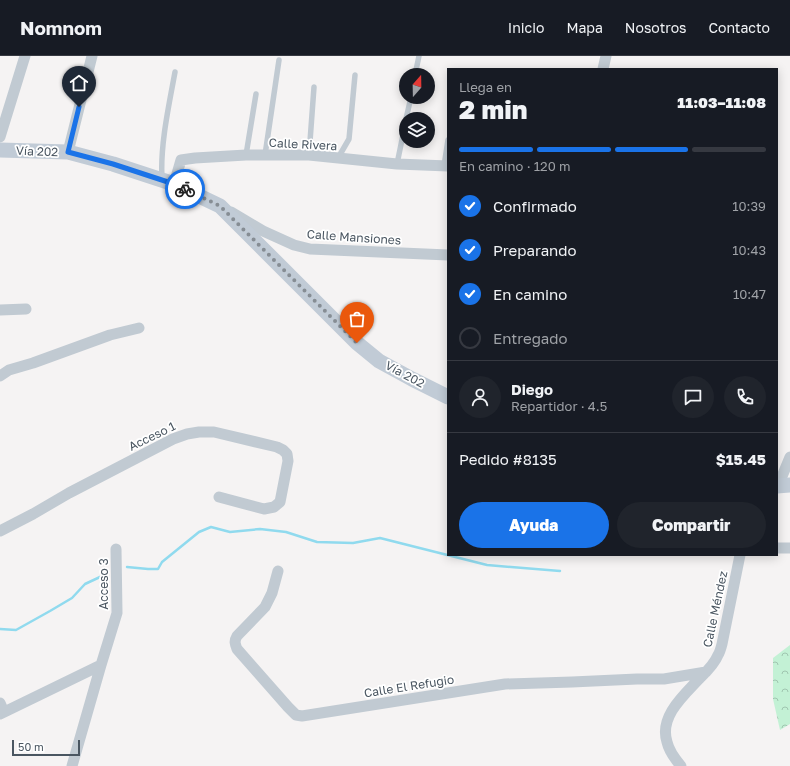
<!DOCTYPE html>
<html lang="es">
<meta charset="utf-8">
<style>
:root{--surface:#171b24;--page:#20242c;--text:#f1f3f6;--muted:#9ea1a6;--line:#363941;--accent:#1a73e8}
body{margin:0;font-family:"Golos Text",sans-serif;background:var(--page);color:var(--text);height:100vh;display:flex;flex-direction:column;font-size:15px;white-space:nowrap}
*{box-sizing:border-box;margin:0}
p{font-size:13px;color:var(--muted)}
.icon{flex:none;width:22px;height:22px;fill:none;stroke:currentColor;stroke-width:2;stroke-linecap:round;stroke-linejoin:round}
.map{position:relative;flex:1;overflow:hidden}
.sheet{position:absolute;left:447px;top:12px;width:331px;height:488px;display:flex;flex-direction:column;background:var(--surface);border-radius:0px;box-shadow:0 2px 10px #0003}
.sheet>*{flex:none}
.needle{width:26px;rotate:20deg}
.tools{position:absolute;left:399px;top:12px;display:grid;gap:8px}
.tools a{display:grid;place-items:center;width:36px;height:36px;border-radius:50%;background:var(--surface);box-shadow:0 2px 10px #0003;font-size:20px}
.scale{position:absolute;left:12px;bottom:10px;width:68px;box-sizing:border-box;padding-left:4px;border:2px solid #4a5661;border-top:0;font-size:11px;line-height:14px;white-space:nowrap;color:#4a5661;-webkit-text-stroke:3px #fff;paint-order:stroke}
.pin{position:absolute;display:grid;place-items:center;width:34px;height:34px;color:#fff;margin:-41px -17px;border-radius:50% 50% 50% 0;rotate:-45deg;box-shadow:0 0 4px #0007}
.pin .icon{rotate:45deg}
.courier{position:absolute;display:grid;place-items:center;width:40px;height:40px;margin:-20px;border:3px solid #1a73e8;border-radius:50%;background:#fff;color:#222;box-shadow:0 1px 5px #0007}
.headline em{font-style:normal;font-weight:800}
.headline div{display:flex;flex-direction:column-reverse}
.headline{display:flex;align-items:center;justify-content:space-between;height:68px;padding:0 12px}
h1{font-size:26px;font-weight:800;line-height:30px}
.bar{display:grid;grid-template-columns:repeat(4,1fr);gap:6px 4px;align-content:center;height:48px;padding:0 12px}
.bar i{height:5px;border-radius:3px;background:var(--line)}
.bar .selected{background:var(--accent)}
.bar p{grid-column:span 4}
.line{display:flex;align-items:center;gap:10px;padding:0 12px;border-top:1px solid var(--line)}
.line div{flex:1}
.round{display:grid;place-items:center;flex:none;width:42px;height:42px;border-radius:21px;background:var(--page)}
ol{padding:0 12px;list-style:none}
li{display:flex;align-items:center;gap:12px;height:44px}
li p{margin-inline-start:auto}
li .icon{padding:4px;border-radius:50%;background:var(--accent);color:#fff;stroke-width:4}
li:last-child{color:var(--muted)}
li i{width:22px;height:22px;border:2px solid var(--line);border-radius:50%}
.action{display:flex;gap:8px;margin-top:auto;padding:8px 12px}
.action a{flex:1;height:46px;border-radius:24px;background:var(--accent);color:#fff;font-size:16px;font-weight:800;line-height:46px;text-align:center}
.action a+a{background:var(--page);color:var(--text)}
header{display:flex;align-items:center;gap:24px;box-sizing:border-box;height:56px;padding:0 20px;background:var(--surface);border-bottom:1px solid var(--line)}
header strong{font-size:19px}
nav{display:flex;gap:22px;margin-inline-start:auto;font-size:14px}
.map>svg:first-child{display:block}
.forest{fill:url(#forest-crowns)}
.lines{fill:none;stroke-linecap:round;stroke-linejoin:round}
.stream{stroke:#90daee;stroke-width:2.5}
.lane{stroke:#c1cad2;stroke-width:5.5}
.street{stroke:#c1cad2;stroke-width:11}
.secondary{stroke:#c1cbd6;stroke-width:15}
.done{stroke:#868d94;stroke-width:4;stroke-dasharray:0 7.2}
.route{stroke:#1a73e8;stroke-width:5}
.labels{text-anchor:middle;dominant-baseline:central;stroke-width:3.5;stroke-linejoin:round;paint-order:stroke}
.street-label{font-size:12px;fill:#4a5661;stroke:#fff}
</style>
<header>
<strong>Nomnom</strong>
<nav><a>Inicio</a><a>Mapa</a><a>Nosotros</a><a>Contacto</a></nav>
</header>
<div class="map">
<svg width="790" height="710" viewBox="0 0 790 710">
<defs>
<pattern id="forest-crowns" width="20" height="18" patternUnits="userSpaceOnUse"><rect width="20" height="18" fill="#c3f1d5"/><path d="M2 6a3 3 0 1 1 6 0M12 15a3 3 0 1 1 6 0" fill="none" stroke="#a0c6b0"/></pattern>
</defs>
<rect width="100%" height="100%" fill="#f5f3f3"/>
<!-- forest -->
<path class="forest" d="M790,589V668L780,674L773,643V602Z"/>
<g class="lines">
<!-- stream -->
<path class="stream" d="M127,511L148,513H158L162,506L199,476L211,471L230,476L260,473L286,476L317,486L353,487L380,482L487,509L560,515
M0,573L16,574L50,555L72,542L85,528L100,521"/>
<!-- lane -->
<path class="lane" d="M415,19L419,0
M406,63L411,41
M246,99L256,38
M265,99L279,4
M309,99L314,31
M338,102L349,83L355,19
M397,108L406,64
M444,110L448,84
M162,122C160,89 169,49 175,16"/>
<!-- street -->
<path class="street" d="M603,13L606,0
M0,81L25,0
M68,96L92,0
M174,128L181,104L195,102L246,99H309L397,108L448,110
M231,156L263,175L294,189L310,193L448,199
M0,254L26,253
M0,320L9,314L33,307L110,279L139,272
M778,430L790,401
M0,475L33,458L69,437L173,383L187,378L199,376H214L277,391L283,394L287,398L288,405L280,446L274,451L264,453L219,441
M777,492H790
M278,515L272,537L265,551L237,580C234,585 235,588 237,593L288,651L296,659L302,660L505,628L572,626L637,623H664L706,616
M0,647L4,656
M0,658L101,609
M72,710L101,609L117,557L116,493
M681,710C675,703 669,695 667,686C659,661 683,640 699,623C706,616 714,609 718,599C720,596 721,592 722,588L740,499"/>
<!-- secondary -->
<path class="secondary" d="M0,94L68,96L113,108L174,128L220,150L357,287L379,305L412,323L448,341
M777,430L790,429"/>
</g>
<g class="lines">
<!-- done -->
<path class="done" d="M185,133L220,150L357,287"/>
<!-- route -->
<path class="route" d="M79,51L68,96L113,108L174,128L185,133"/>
</g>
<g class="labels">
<!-- street labels -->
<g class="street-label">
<text transform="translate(303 88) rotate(3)">Calle Rivera</text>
<text transform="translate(37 95) rotate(2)">Vía 202</text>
<text transform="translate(354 181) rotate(4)">Calle Mansiones</text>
<text transform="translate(405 318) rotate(28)">Vía 202</text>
<text transform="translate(152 380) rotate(-26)">Acceso 1</text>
<text transform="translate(103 528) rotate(-90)">Acceso 3</text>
<text transform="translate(715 553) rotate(-78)">Calle Méndez</text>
<text transform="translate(409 630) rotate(-9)">Calle El Refugio</text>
</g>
</g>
</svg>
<div class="tools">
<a><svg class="needle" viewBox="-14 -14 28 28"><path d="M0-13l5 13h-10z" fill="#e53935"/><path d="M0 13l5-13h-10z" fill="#9ea1a6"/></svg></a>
<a><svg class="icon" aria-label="layers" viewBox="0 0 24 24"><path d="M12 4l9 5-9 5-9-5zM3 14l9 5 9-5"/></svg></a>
</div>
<div class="scale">50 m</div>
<div class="pin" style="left:357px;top:287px;background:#ea580c"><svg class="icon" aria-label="bag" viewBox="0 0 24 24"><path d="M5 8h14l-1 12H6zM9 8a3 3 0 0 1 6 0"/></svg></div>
<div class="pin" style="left:79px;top:51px;background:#1f2937"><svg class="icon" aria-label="home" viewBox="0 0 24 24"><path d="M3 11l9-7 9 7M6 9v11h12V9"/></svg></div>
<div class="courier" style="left:185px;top:133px"><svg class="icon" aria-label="bike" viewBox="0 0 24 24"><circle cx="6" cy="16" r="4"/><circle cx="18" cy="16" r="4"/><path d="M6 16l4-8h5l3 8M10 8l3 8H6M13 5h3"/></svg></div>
<section class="sheet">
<div class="headline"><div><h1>2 min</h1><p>Llega en</p></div><em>11:03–11:08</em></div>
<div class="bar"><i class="selected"></i><i class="selected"></i><i class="selected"></i><i></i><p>En camino · 120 m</p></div>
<ol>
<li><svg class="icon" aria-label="check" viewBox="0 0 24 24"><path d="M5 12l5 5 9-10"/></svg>Confirmado<p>10:39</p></li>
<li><svg class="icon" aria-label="check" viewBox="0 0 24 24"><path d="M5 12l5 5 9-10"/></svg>Preparando<p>10:43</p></li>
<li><svg class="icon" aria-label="check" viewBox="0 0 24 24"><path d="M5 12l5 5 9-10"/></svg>En camino<p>10:47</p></li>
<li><i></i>Entregado</li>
</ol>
<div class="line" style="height:72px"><a class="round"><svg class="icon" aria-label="person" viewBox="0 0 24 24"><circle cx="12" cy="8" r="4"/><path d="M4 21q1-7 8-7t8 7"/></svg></a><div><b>Diego</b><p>Repartidor · 4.5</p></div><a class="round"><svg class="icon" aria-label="chat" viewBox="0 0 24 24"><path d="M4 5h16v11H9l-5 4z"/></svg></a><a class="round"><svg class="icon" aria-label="phone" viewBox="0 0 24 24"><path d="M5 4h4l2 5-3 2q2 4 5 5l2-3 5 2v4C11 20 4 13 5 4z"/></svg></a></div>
<div class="line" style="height:52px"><div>Pedido #8135</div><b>$15.45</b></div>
<div class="action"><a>Ayuda</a><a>Compartir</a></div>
</section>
</div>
